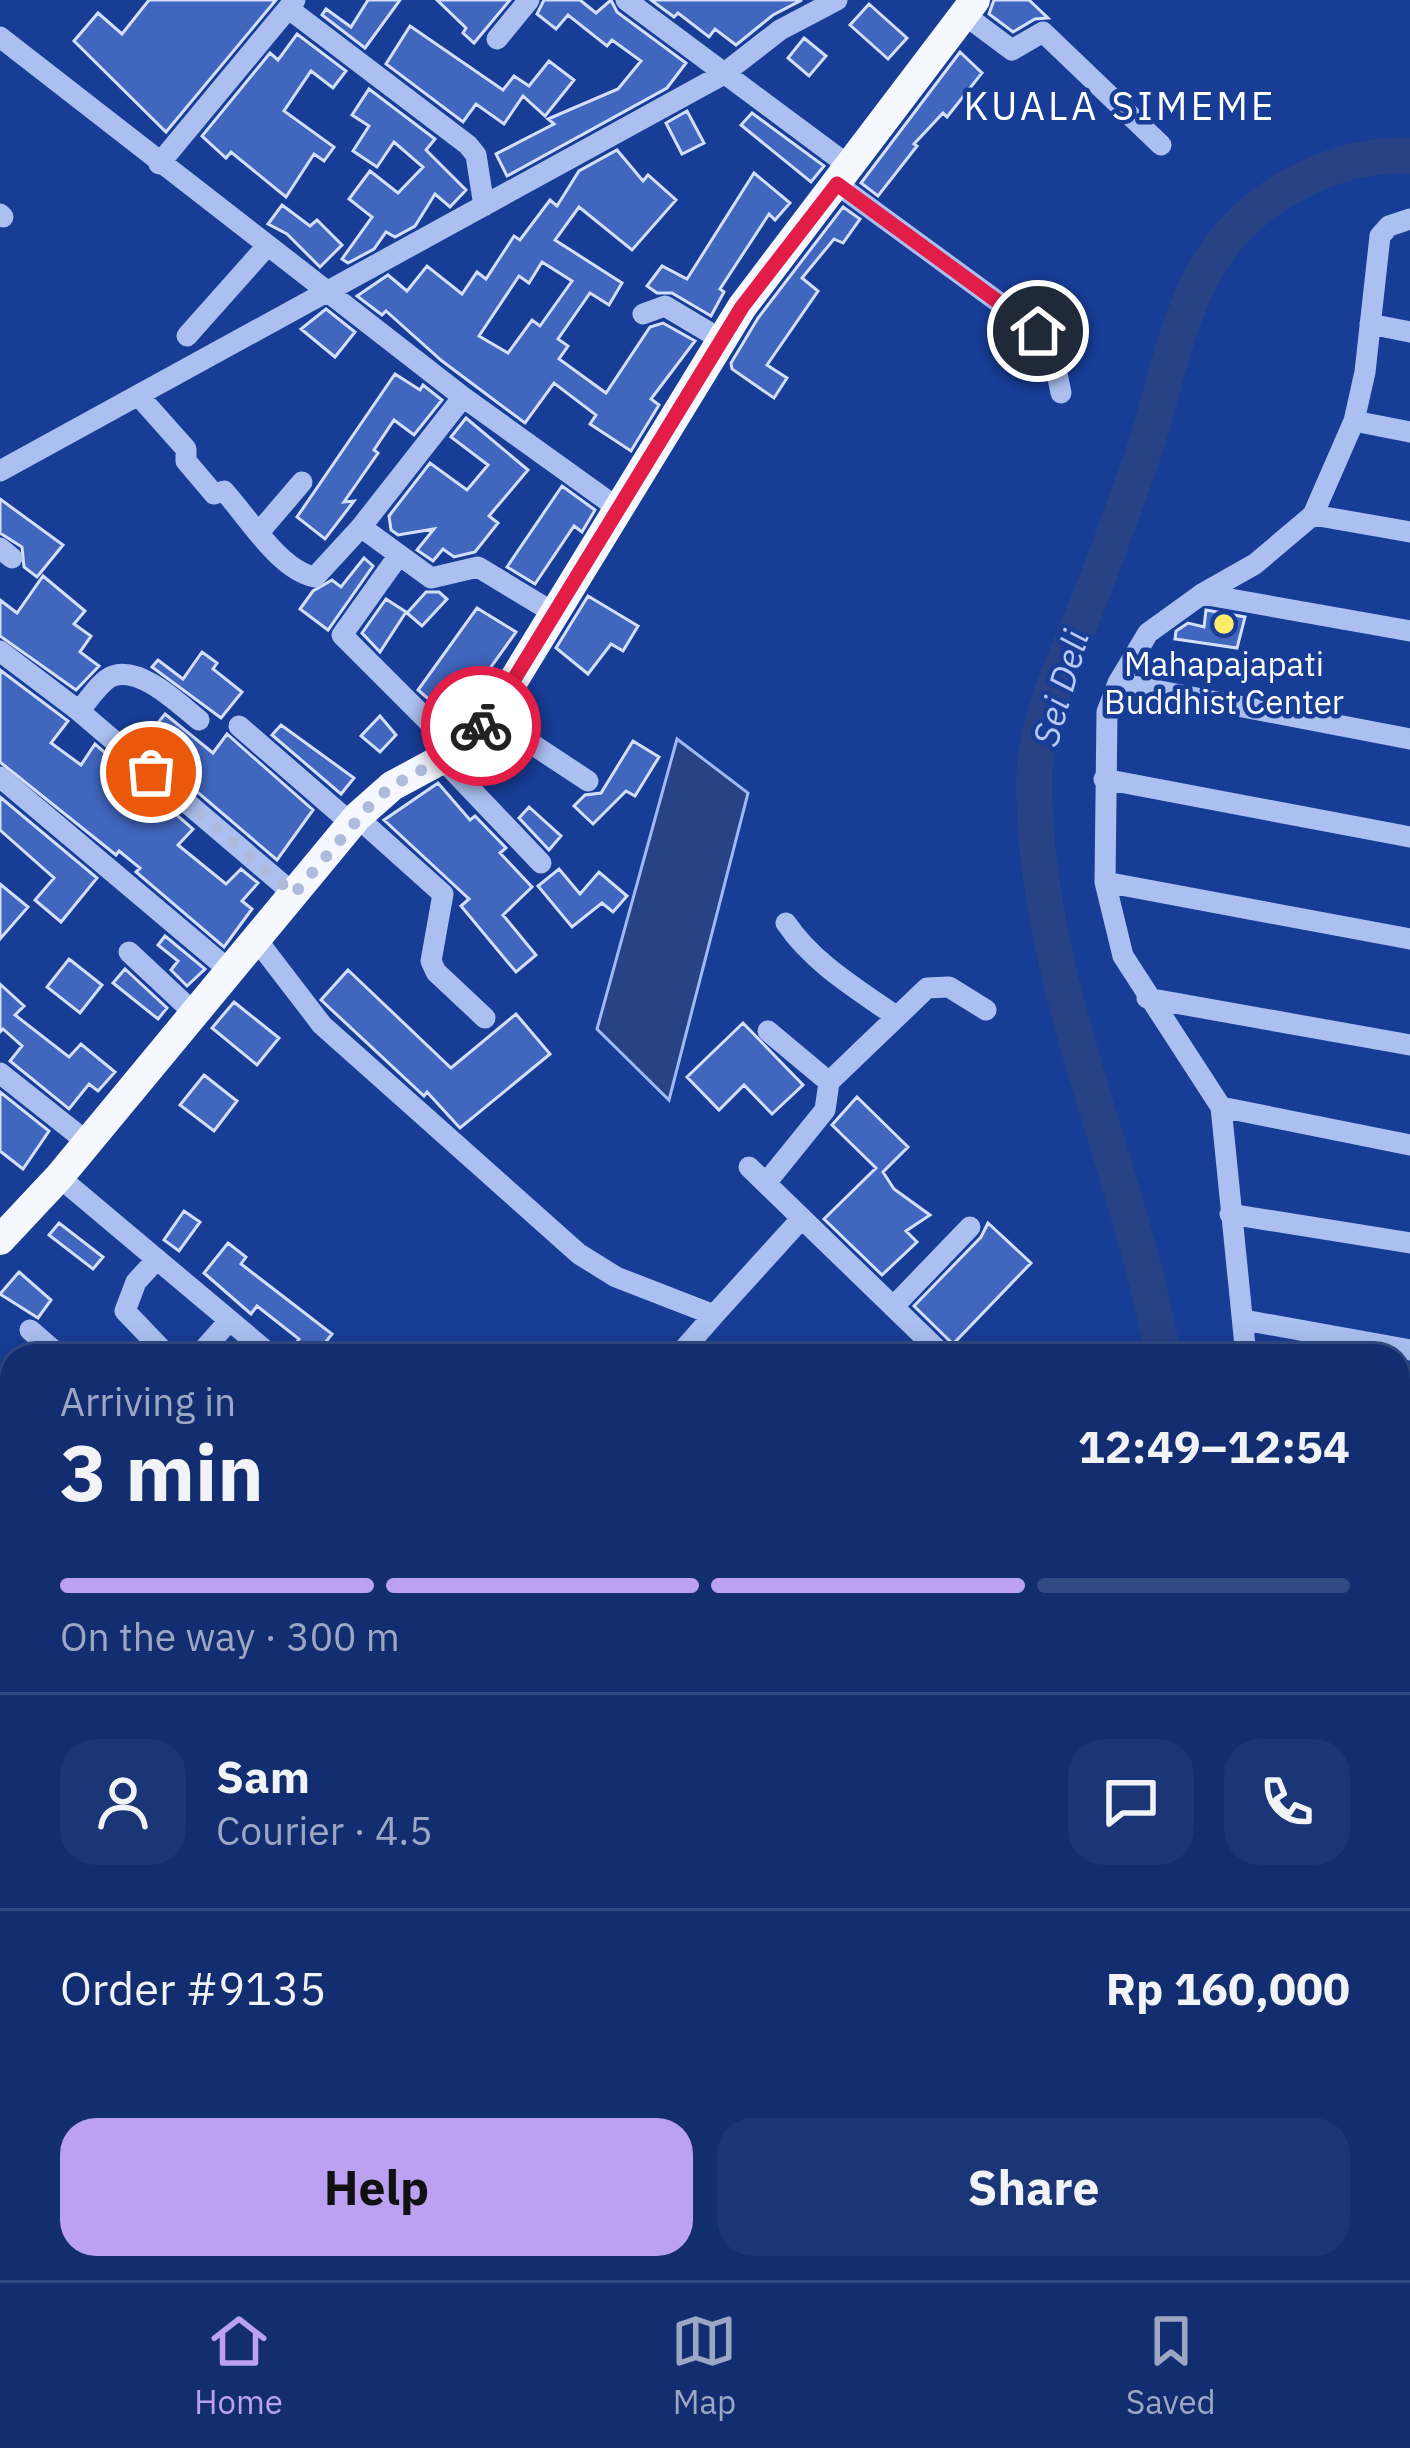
<!DOCTYPE html>
<meta charset="utf-8">
<style>
:root{--surface:#122e71;--page:#1b3676;--text:#f1f3f6;--muted:#9ca8c3;--line:#314a84;--accent:#bca0f2}
body{margin:0;font-family:"IBM Plex Sans",sans-serif;background:var(--page);color:var(--text);height:100vh;display:flex;flex-direction:column;font-size:45px;white-space:nowrap}
*{box-sizing:border-box;margin:0}
p{font-size:39px;color:var(--muted)}
.icon{flex:none;width:66px;height:66px;fill:none;stroke:currentColor;stroke-width:2;stroke-linecap:round;stroke-linejoin:round}
.map{position:relative;flex:1;overflow:hidden}
.details{position:absolute;left:0px;top:1344px;width:1410px;height:936px;display:flex;flex-direction:column;background:var(--surface);border-radius:36px 36px 0 0;box-shadow:0 6px 30px #0003,0 0 0 3px var(--line)}
.details>*{flex:none}
.pin{position:absolute;display:grid;place-items:center;width:102px;height:102px;color:#fff;margin:-51px;border:6px solid #fff;border-radius:50%;box-shadow:0 3px 12px #0007}
.courier{position:absolute;display:grid;place-items:center;width:120px;height:120px;margin:-60px;border:9px solid #e11d48;border-radius:50%;background:#fff;color:#222;box-shadow:0 3px 15px #0007}
.summary em{font-style:normal;font-weight:700}
.summary div{display:flex;flex-direction:column-reverse}
.summary{display:flex;align-items:center;justify-content:space-between;height:204px;padding:0 60px}
h1{font-size:78px;font-weight:700;line-height:90px}
.bar{display:grid;grid-template-columns:repeat(4,1fr);gap:18px 12px;align-content:center;height:144px;padding:0 60px}
.bar i{height:15px;border-radius:9px;background:var(--line)}
.bar .current{background:var(--accent)}
.bar p{grid-column:span 4}
.line{display:flex;align-items:center;gap:30px;padding:0 60px;border-top:3px solid var(--line)}
.line div{flex:1}
.round{display:grid;place-items:center;flex:none;width:126px;height:126px;border-radius:36px;background:var(--page)}
.cta{display:flex;gap:24px;margin-top:auto;padding:24px 60px}
.cta a{flex:1;height:138px;border-radius:36px;background:var(--accent);color:#111;font-size:48px;font-weight:700;line-height:138px;text-align:center}
.cta a+a{background:var(--page);color:var(--text)}
.menu{display:flex;justify-content:space-around;align-items:center;height:168px;border-top:3px solid var(--line);background:var(--surface);font-size:33px;color:var(--muted)}
.menu a{display:grid;justify-items:center;gap:6px}
.menu .current{color:var(--accent)}
.map>svg:first-child{display:block}
.water{fill:#284286;stroke:#9eb9f3;stroke-width:3}
.lines{fill:none;stroke-linecap:round;stroke-linejoin:round}
.river{stroke:#284286;stroke-width:36}
.building{fill:#4166be;stroke:#d3dffc;stroke-width:3;fill-rule:evenodd}
.minor{stroke:#abc0f1;stroke-width:21}
.major{stroke:#f5f8ff;stroke-width:30}
.done{stroke:#aebbdb;stroke-width:12;stroke-dasharray:0 21.6}
.route{stroke:#e11d48;stroke-width:15}
.poi-dot{fill:#ffeb6b;stroke:#183d97;stroke-width:4.5}
.labels{text-anchor:middle;dominant-baseline:central;stroke-width:9;stroke-linejoin:round;paint-order:stroke}
.poi-label{font-size:33px;fill:#fff;stroke:#183d97}
.water-label{font-size:36px;font-style:italic;fill:#b8cbf7;stroke:#183d97}
.quarter-label{font-size:39px;letter-spacing:3px;fill:#fff;stroke:#183d97}
</style>
<div class="map">
<svg width="1410" height="2280" viewBox="0 0 1410 2280">
<rect width="100%" height="100%" fill="#183d97"/>
<!-- water -->
<path class="water" d="M677,739L748,793L669,1100L597,1029Z"/>
<g class="lines">
<!-- river -->
<path class="river" d="M1163,1356C1128,1163 1035,982 1034,783C1034,719 1069,652 1092,593C1109,548 1126,503 1142,457C1166,388 1176,306 1221,246C1264,190 1340,152 1410,156
M423,2280L432,2268"/>
</g>
<!-- building -->
<path class="building" d="M149,0H276L166,132L74,41L98,13L122,34Z
M368,0H400L365,48L322,15L326,9L351,27Z
M437,0H510L474,43L463,33L466,28Z
M544,0H580L596,13L611,0L617,12L686,63L667,88L507,176L496,154L554,124L548,119L618,89L641,61L612,40L607,46L568,15L556,29L537,14Z
M651,0H802L773,15L736,45L715,29L709,37L678,13L674,17Z
M994,0H1029L1048,18L1035,19L1013,32L989,14Z
M869,4L907,38L888,59L850,25Z
M410,26L503,90L514,76L529,86L549,61L574,80L545,116L523,96L504,124L476,104L463,122L386,64Z
M297,34L346,71L333,88L311,71L284,111L334,147L324,161L314,154L286,197L231,152L226,158L202,136L270,53L278,60Z
M804,38L826,56L809,76L788,58Z
M960,52L982,73L947,117L943,113L914,144L917,146L878,196L861,183Z
M369,89L435,139L426,150L466,190L450,207L435,194L415,226L395,237L386,232L374,249L348,263L342,259L372,217L349,199L370,171L398,193L423,167L394,142L377,167L353,151L369,126L352,115Z
M687,111L704,143L682,154L666,123Z
M752,113L824,166L811,182L741,125Z
M617,150L643,181L648,175L676,200L632,250L579,207L555,240L622,283L609,305L590,293L558,339L568,346L559,359L606,393L650,327L663,323L695,341L651,399L659,405L631,451L590,424L596,415L554,383L525,423L442,361L386,311L382,315L357,296L388,275L407,291L427,266L462,294L477,272L486,279L514,236L520,240L550,200L557,206L579,171ZM542,262L572,281L540,326L532,320L508,353L479,336L519,276L529,283Z
M754,173L790,203L775,220L769,214L720,289L724,292L711,316L672,293H657L647,286L662,266L687,279Z
M282,205L310,226L317,220L342,245L320,267L287,234L268,224Z
M843,207L860,219L843,243L834,239L802,278L818,291L767,365L787,378L774,398L732,369L731,363L758,318Z
M326,309L355,332L335,357L301,329Z
M395,374L420,390L423,385L442,400L414,435L394,420L374,450L378,453L344,502L354,501L325,539L297,517Z
M466,418L528,470L489,516L498,523L475,552L454,557L443,549L433,561L417,550L434,529L398,535L391,530L389,516L430,463L467,490L488,465L451,437Z
M562,486L595,510L582,532L574,526L535,584L507,567Z
M0,499L63,545L37,577L24,567L22,547L0,533Z
M364,558L373,566L328,630L300,609L313,591L332,580L341,587Z
M43,576L85,611L74,624L91,636L80,652L99,666L76,690L0,636V600L17,613Z
M426,592H439L447,599L422,626L407,613Z
M588,596L638,626L623,651L611,644L588,674L556,648Z
M386,599L406,612L380,652L362,633Z
M477,608L516,632L453,720L418,690Z
M1206,610L1245,617L1237,648L1175,639L1176,631L1188,623L1204,627Z
M202,652L217,663L213,669L242,692L221,718L152,667L158,660L183,679Z
M0,670L68,721L51,743L81,765L95,744L193,829L178,845L226,884L241,869L258,883L242,901L252,909L224,947L136,872L140,868L119,851L116,855L0,762Z
M165,714L213,753L227,734L313,810L277,860L141,744Z
M380,716L396,735L380,752L361,736Z
M281,725L354,778L341,794L272,735Z
M633,741L659,757L635,796L626,791L593,824L574,806L585,795L601,793Z
M438,783L470,820L475,816L506,848L500,853L532,887L503,915L536,955L516,972L461,906L469,899L384,820Z
M0,797L97,878L61,922L35,900L54,878L0,830Z
M529,807L561,836L549,850L519,818Z
M559,869L580,894L599,872L627,896L613,912L602,903L572,927L538,886Z
M0,884L28,907L0,939Z
M165,936L205,969L187,986L171,970L178,961L158,945Z
M69,959L102,985L80,1013L47,987Z
M125,969L167,1008L158,1019L113,983Z
M348,970L451,1068L516,1014L550,1054L460,1128L427,1092L424,1096L321,1000Z
M0,984L24,1006L15,1015L69,1057L81,1044L115,1072L98,1091L89,1084L69,1109L10,1061L22,1046L3,1029L0,1032Z
M234,1002L279,1038L257,1065L212,1028Z
M743,1023L803,1085L772,1114L744,1085L719,1110L687,1077Z
M204,1075L237,1101L214,1131L180,1105Z
M0,1092L49,1131L23,1169L0,1151Z
M857,1097L908,1147L883,1172L894,1189L930,1215L906,1231L917,1242L882,1275L824,1219L876,1168L832,1125Z
M184,1211L200,1222L179,1251L164,1240Z
M59,1223L103,1257L93,1269L49,1235Z
M988,1223L1031,1263L953,1344L914,1306L981,1237Z
M228,1243L246,1257L241,1264L332,1334L315,1356H287L299,1339L257,1306L251,1314L204,1273Z
M19,1272L51,1300L38,1318L0,1294Z"/>
<g class="lines">
<!-- minor -->
<path class="minor" d="M626,0L849,166
M289,9L468,145L476,155L484,206
M965,15L1012,50L1043,32L1161,145
M0,37L463,397L619,509
M497,39L529,0
M159,164L295,0
M837,184L1038,331L1052,349L1061,393
M0,214L3,217
M643,314L665,306L722,340
M1370,324L1410,332
M187,336L267,246
M138,395L186,449V461L214,494L224,491C248,517 280,571 315,577L361,527L463,397
M1354,421L1410,432
M0,471L722,75L780,30L837,0
M1313,515L1410,532
M361,527L431,578L478,567L554,613
M261,530L302,482
M0,548L12,558
M399,555L342,635L455,748
M1202,594L1410,631
M0,651L79,711L294,894
M1118,683L1410,739
M79,711C88,701 101,680 113,676C141,666 180,705 199,720
M491,717L588,781
M239,726L352,824
M442,759L541,863
M0,777L229,970
M1104,779L1410,837
M357,817L443,894L431,961L436,972L485,1018
M1105,882L1410,939
M786,923C813,963 857,989 897,1017
M256,939L322,1025L579,1254L616,1277L714,1315L678,1356
M129,952L192,1011
M1147,998L1410,1045
M768,1031L829,1082
M0,1073L87,1142
M1221,1107L1410,1145
M749,1167L944,1356
M59,1177L272,1356
M766,1183L825,1110L829,1082L927,988L949,987L986,1010
M1230,1214L1410,1243
M157,1259L136,1282L125,1311L168,1356
M893,1307L970,1227
M714,1315L802,1218
M1244,1320L1410,1350
M30,1330L60,1356
M198,1356L229,1321
M1246,1356L1221,1107L1123,956L1105,882L1107,712L1118,683L1148,633L1202,594L1255,564L1313,515L1354,421L1365,372L1380,236L1389,226L1410,219
M0,1386L12,1395
M0,1405L12,1414
M1398,1448L1410,1450
M1398,2214L1410,2206
M1385,2268L1400,2280
M1316,2280L1330,2268"/>
<!-- major -->
<path class="major" d="M0,1240L59,1177L357,817L392,786L442,759L491,717L742,307L975,0"/>
</g>
<g class="lines">
<!-- done -->
<path class="done" d="M151,772L294,894L371,804L392,786L442,759L481,726"/>
<!-- route -->
<path class="route" d="M481,726L491,717L742,307L837,184L1038,331"/>
</g>
<!-- markers -->
<circle class="poi-dot" cx="1224" cy="624" r="12"/>
<g class="labels">
<!-- poi labels -->
<g class="poi-label">
<text x="1224" y="663">Mahapajapati<tspan x="1224" dy="38">Buddhist Center</tspan></text>
</g>
<!-- water labels -->
<g class="water-label">
<text transform="translate(1060 688) rotate(-74)">Sei Deli</text>
</g>
<!-- quarter labels -->
<g class="quarter-label">
<text x="1120" y="105">KUALA SIMEME</text>
</g>
</g>
</svg>
<div class="pin" style="left:151px;top:772px;background:#ea580c"><svg class="icon" aria-label="bag" viewBox="0 0 24 24"><path d="M5 8h14l-1 12H6zM9 8a3 3 0 0 1 6 0"/></svg></div>
<div class="pin" style="left:1038px;top:331px;background:#1f2937"><svg class="icon" aria-label="home" viewBox="0 0 24 24"><path d="M3 11l9-7 9 7M6 9v11h12V9"/></svg></div>
<div class="courier" style="left:481px;top:726px"><svg class="icon" aria-label="bike" viewBox="0 0 24 24"><circle cx="6" cy="16" r="4"/><circle cx="18" cy="16" r="4"/><path d="M6 16l4-8h5l3 8M10 8l3 8H6M13 5h3"/></svg></div>
<section class="details">
<div class="summary"><div><h1>3 min</h1><p>Arriving in</p></div><em>12:49–12:54</em></div>
<div class="bar"><i class="current"></i><i class="current"></i><i class="current"></i><i></i><p>On the way · 300 m</p></div>
<div class="line" style="height:216px"><a class="round"><svg class="icon" aria-label="person" viewBox="0 0 24 24"><circle cx="12" cy="8" r="4"/><path d="M4 21q1-7 8-7t8 7"/></svg></a><div><b>Sam</b><p>Courier · 4.5</p></div><a class="round"><svg class="icon" aria-label="chat" viewBox="0 0 24 24"><path d="M4 5h16v11H9l-5 4z"/></svg></a><a class="round"><svg class="icon" aria-label="phone" viewBox="0 0 24 24"><path d="M5 4h4l2 5-3 2q2 4 5 5l2-3 5 2v4C11 20 4 13 5 4z"/></svg></a></div>
<div class="line" style="height:156px"><div>Order #9135</div><b>Rp 160,000</b></div>
<div class="cta"><a>Help</a><a>Share</a></div>
</section>
</div>
<nav class="menu">
<a class="current"><svg class="icon" aria-label="home" viewBox="0 0 24 24"><path d="M3 11l9-7 9 7M6 9v11h12V9"/></svg>Home</a>
<a><svg class="icon" aria-label="map" viewBox="0 0 24 24"><path d="M3 6l6-2 6 2 6-2v14l-6 2-6-2-6 2zM9 4v14M15 6v14"/></svg>Map</a>
<a><svg class="icon" aria-label="saved" viewBox="0 0 24 24"><path d="M7 4h10v16l-5-4-5 4z"/></svg>Saved</a>
</nav>
